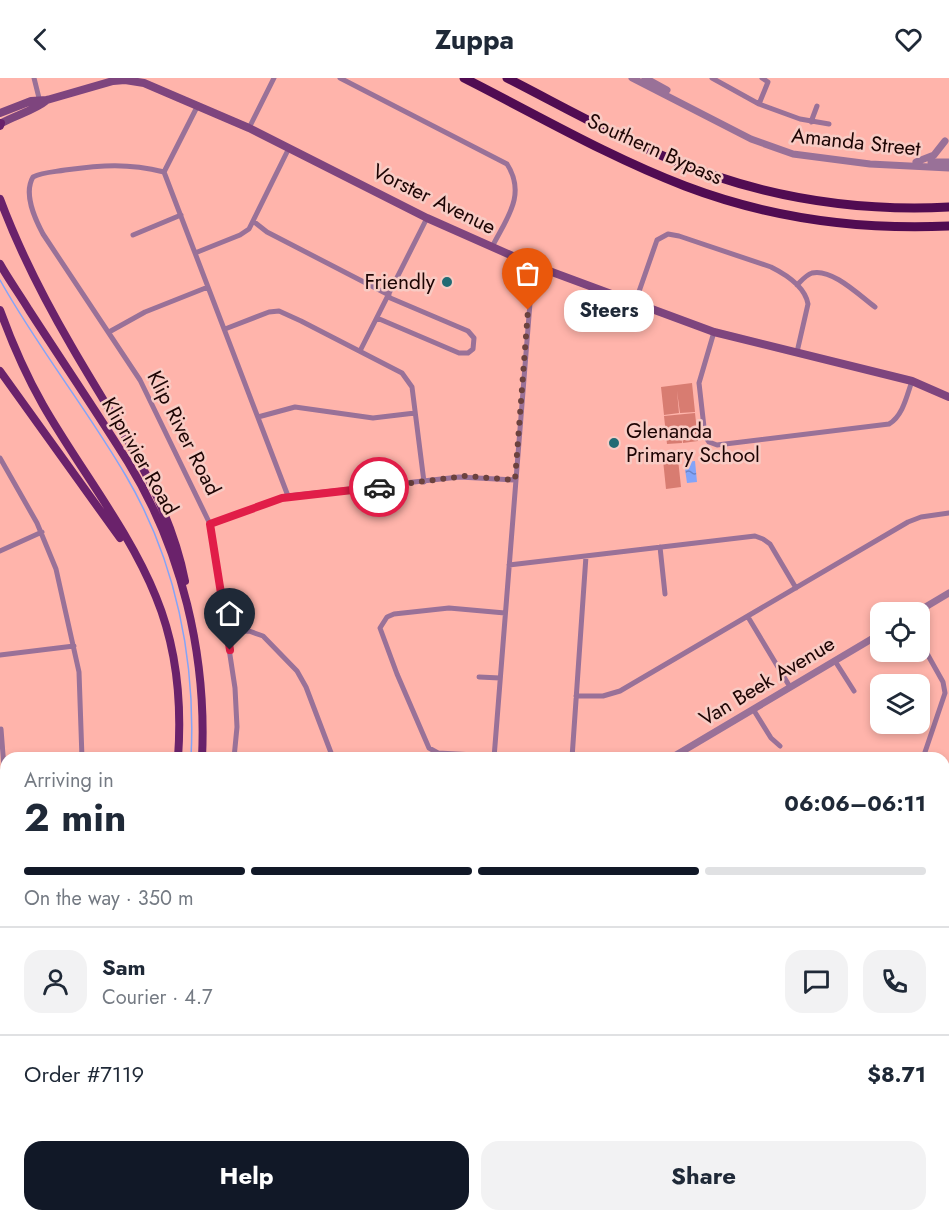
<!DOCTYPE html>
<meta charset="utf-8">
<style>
:root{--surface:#fff;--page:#f2f2f3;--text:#1f2937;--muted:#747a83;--line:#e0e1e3;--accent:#111827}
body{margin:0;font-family:Jost,sans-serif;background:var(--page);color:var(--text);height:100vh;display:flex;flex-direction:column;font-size:22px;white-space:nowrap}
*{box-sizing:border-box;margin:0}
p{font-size:20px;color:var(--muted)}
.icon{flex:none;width:33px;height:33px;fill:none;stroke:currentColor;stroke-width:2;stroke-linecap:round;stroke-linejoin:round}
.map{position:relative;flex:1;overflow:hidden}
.sheet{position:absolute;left:0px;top:674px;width:950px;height:470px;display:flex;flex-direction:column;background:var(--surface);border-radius:18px 18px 0 0;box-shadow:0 3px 9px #0003}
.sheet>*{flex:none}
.buttons{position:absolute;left:870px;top:524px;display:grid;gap:12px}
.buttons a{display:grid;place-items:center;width:60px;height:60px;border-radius:12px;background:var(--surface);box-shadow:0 3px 9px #0003;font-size:30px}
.pin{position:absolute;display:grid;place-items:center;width:51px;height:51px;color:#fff;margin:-62px -26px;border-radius:50% 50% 50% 0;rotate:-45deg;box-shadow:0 0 6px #0007}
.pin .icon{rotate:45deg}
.courier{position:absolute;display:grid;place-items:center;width:60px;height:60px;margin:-30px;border:4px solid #e11d48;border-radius:50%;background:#fff;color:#222;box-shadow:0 2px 8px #0007}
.bubble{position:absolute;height:42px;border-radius:18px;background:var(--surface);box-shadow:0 3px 9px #0003;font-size:20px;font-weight:700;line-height:42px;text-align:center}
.overview em{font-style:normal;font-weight:700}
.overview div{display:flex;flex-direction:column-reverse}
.overview{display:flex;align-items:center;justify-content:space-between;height:102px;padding:0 24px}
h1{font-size:39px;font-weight:700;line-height:45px}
.bar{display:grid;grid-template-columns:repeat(4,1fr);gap:9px 6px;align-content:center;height:72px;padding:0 24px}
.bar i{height:8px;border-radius:4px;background:var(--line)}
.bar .active{background:var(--accent)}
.bar p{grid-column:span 4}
.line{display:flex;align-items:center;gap:15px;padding:0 24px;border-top:2px solid var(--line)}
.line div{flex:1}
.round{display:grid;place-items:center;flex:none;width:63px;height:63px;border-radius:18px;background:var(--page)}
.primary-button{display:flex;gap:12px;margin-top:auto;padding:12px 24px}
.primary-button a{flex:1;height:69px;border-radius:18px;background:var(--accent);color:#fff;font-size:24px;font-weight:700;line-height:69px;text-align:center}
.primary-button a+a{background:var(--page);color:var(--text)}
header{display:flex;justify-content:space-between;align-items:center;height:78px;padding:0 24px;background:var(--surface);font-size:27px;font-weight:700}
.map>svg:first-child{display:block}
.green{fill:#d87c71}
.water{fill:url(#water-ripples)}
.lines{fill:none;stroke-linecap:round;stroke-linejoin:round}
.stream{stroke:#83a4f9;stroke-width:1.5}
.minor{stroke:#997198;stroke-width:5}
.tertiary{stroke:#997198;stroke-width:7}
.secondary{stroke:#7e457e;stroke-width:8}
.primary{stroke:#6a226b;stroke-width:8}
.motorway{stroke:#510c52;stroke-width:9}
.done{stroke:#6c423e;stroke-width:6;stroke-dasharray:0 10.8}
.route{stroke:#e11d48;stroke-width:8}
.poi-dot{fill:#216b74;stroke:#f8cbc4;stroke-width:2}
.labels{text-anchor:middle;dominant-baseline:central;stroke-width:5;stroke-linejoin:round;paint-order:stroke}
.street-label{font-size:21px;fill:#1d0504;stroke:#f8cbc4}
.poi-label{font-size:21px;fill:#1d0504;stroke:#f8cbc4;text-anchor:end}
</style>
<header><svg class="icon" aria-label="back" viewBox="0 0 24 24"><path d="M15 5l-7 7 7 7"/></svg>Zuppa<svg class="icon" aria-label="heart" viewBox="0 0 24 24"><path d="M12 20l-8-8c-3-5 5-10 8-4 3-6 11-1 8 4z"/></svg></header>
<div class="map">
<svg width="949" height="1142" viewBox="0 0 949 1142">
<defs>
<pattern id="water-ripples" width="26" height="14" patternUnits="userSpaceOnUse" patternTransform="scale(1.5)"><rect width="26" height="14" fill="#83a4f9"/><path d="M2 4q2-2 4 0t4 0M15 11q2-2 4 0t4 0" fill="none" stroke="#6b84c7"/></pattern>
</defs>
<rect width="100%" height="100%" fill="#ffb4ab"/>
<!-- green -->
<path class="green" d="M692,305L695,334L680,335L677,313L679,335L664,337L661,309Z
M695,335L698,363L683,365L681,350L682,365L667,366L664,338Z
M678,381L681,409L666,411L663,382Z
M6,860V1096L0,1123V861Z"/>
<!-- water -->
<path class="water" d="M695,383L697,404L687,405L684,384Z"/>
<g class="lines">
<!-- stream -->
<path class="stream" d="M0,202C38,270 87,331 126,398C176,483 196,582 191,680
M58,1142L59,1137"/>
<!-- minor -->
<path class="minor" d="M34,0L40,24
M340,0L507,86C527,117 506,141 492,169
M712,0L759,26
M762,0L768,4L759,26L800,41L829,46
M811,44L817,28
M249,50L274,0
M164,94C128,85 102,87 65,92C54,94 43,94 33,99C23,116 35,141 43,156L140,302L210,446L235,610L237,649L234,680
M164,94L288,418
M164,94L198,27
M253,143L267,154L389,217
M133,157L181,137
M195,175L240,157L249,151L289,70
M797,207C801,203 806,197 812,195C832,190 860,218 875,229
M635,225L657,162L668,156L679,158L771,189C785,196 805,208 808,226L797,274
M377,240L459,275H468L473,271L474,260L468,253L388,219
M225,251L269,234L279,233L301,243L402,295L412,309L424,404
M109,254L145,234L208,209
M714,254L699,305L705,358L709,364L717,367L889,346C903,338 907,317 912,303
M360,273L427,140
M258,339L295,329L373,340L415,335
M0,380L37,445L56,491L79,594L82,680
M210,446L288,418L459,399L515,402
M660,469L665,516
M0,473L42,454
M509,487L755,458L763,461L770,466L796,510
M748,539L790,609
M227,554L249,553L263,558L297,593L306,609L333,680
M920,563L943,604L945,615L923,680
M0,577L74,568
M835,583L854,613
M479,599L500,600
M576,618H603L620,613L908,444L921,439L949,435
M753,631L771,660L780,668
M1,651L6,715
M494,678L438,675L429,670L397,596L380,550L387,539L394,536L449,530L505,535
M494,680L533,187
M572,680L586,478
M944,714H949
M0,742L6,741
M944,772H949
M0,811L6,810
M944,851H949
M944,939H949
M944,1060L949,1056
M944,1107L949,1113
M724,1137L737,1142
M841,1137L843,1142"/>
<!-- tertiary -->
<path class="tertiary" d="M632,0L751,61L793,76L870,86L949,90
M645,0L667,12
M916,84L934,77L945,63
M931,84H949
M917,534L949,515
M671,680L880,556"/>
<!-- secondary -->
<path class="secondary" d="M0,35L31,23L47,22L113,3L125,2L144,5L249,50L427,140L533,187L714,254L912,303L949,319
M0,46C15,37 34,33 47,22"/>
<!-- primary -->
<path class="primary" d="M0,48L1,45
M0,121C19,172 44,221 72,269C115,344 168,416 185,503
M0,186C9,202 20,217 29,232C62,283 96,333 128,384C182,472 207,577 202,680
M0,232C12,265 26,297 43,327C79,390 129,452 156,519C177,570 182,625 178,680
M0,293L120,460
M28,1142L29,1137
M50,1142L51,1137"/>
<!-- motorway -->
<path class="motorway" d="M464,0C537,37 609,79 685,108C769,140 860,152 949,148
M507,0C558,26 609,55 663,78C753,117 851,134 949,129"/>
</g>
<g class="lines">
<!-- done -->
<path class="done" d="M379,409L465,398L515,402L528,232"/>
<!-- route -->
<path class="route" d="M230,572L210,446L282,420L379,409"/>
</g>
<!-- markers -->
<g class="poi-dot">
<circle cx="447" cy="204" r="6"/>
<circle cx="614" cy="365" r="6"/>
</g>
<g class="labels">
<!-- street labels -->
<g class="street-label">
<text transform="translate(856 64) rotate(6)">Amanda Street</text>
<text transform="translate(655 71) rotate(24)">Southern Bypass</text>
<text transform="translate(434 121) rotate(26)">Vorster Avenue</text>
<text transform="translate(184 355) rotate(63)">Klip River Road</text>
<text transform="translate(140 378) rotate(60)">Kliprivier Road</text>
<text transform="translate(767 603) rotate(-31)">Van Beek Avenue</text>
</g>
<!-- poi labels -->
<g class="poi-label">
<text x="435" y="204">Friendly</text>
<text x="626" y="353" text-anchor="start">Glenanda<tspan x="626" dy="24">Primary School</tspan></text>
</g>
</g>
</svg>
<div class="buttons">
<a><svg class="icon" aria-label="locate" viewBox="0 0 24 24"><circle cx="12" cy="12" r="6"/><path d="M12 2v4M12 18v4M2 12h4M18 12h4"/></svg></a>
<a><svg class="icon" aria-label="layers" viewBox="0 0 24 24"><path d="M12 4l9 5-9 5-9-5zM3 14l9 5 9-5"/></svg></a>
</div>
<div class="pin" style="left:528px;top:232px;background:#ea580c"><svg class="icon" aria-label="bag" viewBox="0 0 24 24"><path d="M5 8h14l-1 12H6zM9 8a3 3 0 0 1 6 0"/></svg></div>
<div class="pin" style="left:230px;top:572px;background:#1f2937"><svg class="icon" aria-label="home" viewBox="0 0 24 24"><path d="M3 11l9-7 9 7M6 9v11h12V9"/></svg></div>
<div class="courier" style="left:379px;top:409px"><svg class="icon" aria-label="car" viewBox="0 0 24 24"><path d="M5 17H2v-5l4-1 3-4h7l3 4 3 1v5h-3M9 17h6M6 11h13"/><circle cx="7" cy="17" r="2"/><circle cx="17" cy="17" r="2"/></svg></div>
<div class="bubble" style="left:564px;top:212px;width:90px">Steers</div>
<section class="sheet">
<div class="overview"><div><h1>2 min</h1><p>Arriving in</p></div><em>06:06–06:11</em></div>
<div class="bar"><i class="active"></i><i class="active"></i><i class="active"></i><i></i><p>On the way · 350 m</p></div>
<div class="line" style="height:108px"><a class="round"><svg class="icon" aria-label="person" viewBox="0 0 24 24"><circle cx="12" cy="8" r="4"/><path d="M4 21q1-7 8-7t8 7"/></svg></a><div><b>Sam</b><p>Courier · 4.7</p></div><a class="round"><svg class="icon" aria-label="chat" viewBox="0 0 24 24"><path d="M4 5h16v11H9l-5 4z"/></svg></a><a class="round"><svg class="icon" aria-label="phone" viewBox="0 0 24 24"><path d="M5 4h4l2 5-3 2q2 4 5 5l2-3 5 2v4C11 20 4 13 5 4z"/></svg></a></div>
<div class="line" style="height:78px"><div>Order #7119</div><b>$8.71</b></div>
<div class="primary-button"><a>Help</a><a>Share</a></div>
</section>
</div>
